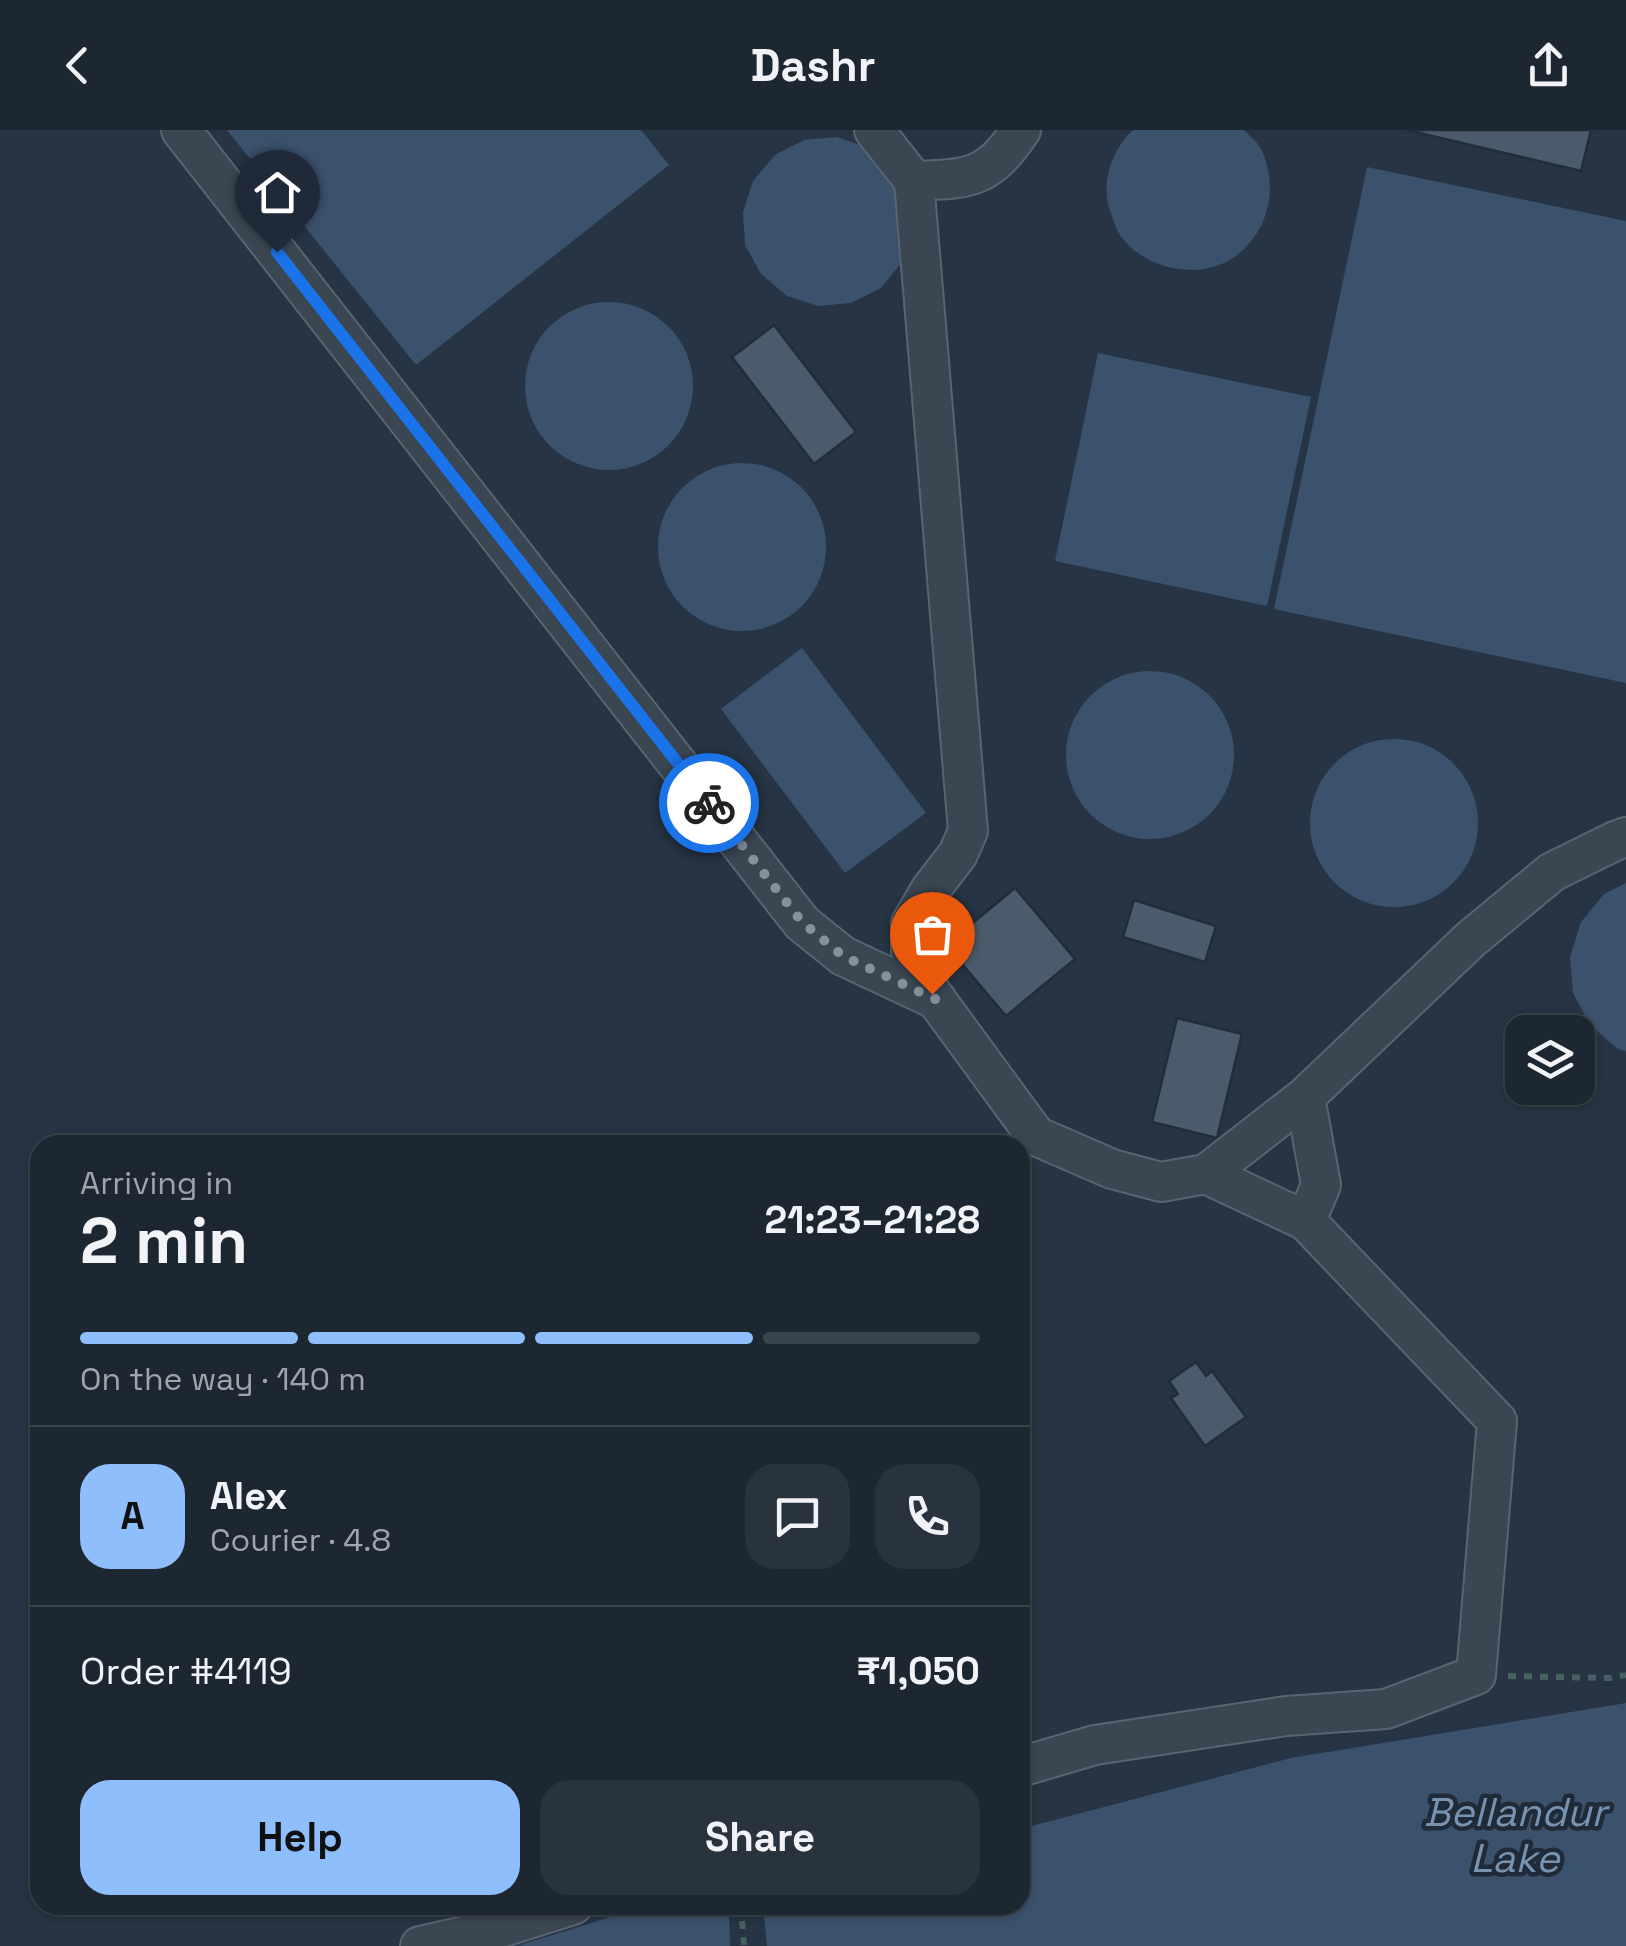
<!DOCTYPE html>
<meta charset="utf-8">
<style>
:root{--surface:#1c2732;--page:#29333e;--text:#f1f3f6;--muted:#a0a5ac;--line:#3a444d;--accent:#8ebefb}
body{margin:0;font-family:"Space Grotesk",sans-serif;background:var(--page);color:var(--text);height:100vh;display:flex;flex-direction:column;font-size:38px;white-space:nowrap}
*{box-sizing:border-box;margin:0}
p{font-size:32px;color:var(--muted)}
.icon{flex:none;width:55px;height:55px;fill:none;stroke:currentColor;stroke-width:2;stroke-linecap:round;stroke-linejoin:round}
.map{position:relative;flex:1;overflow:hidden}
.panel{position:absolute;left:30px;top:1005px;width:1000px;height:780px;display:flex;flex-direction:column;background:var(--surface);border-radius:30px;box-shadow:0 2px 8px #0004,0 0 0 2px var(--line)}
.panel>*{flex:none}
.fabs{position:absolute;left:1505px;top:885px;display:grid;gap:20px}
.fabs a{display:grid;place-items:center;width:90px;height:90px;border-radius:20px;background:var(--surface);box-shadow:0 2px 8px #0004,0 0 0 2px var(--line);font-size:50px}
.pin{position:absolute;display:grid;place-items:center;width:85px;height:85px;color:#fff;margin:-102px -42px;border-radius:50% 50% 50% 0;rotate:-45deg;box-shadow:0 0 10px #0007}
.pin .icon{rotate:45deg}
.courier{position:absolute;display:grid;place-items:center;width:100px;height:100px;margin:-50px;border:8px solid #1a73e8;border-radius:50%;background:#fff;color:#222;box-shadow:0 2px 12px #0007}
.overview em{font-style:normal;font-weight:600}
.overview div{display:flex;flex-direction:column-reverse}
.overview{display:flex;align-items:center;justify-content:space-between;height:170px;padding:0 50px}
h1{font-size:65px;font-weight:600;line-height:75px}
.bar{display:grid;grid-template-columns:repeat(4,1fr);gap:15px 10px;align-content:center;height:120px;padding:0 50px}
.bar i{height:12px;border-radius:8px;background:var(--line)}
.bar .current{background:var(--accent)}
.bar p{grid-column:span 4}
.line{display:flex;align-items:center;gap:25px;padding:0 50px;border-top:2px solid var(--line)}
.line div{flex:1}
.round{display:grid;place-items:center;flex:none;width:105px;height:105px;border-radius:30px;background:var(--page)}
.action{display:flex;gap:20px;margin-top:auto;padding:20px 50px}
.action a{flex:1;height:115px;border-radius:30px;background:var(--accent);color:#111;font-size:40px;font-weight:600;line-height:115px;text-align:center}
.action a+a{background:var(--page);color:var(--text)}
header{display:flex;justify-content:space-between;align-items:center;height:130px;padding:0 50px;background:var(--surface);font-size:45px;font-weight:600}
.map>svg:first-child{display:block}
.water{fill:#3b526c}
.building{fill:#4c5b6c;stroke:#212d3a;stroke-width:2.5}
.lines{fill:none;stroke-linecap:round;stroke-linejoin:round}
.minor-casing{stroke:#586470;stroke-width:42}
.path{stroke:#465f60;stroke-width:6;stroke-dasharray:8 8;stroke-linecap:butt}
.minor{stroke:#3a4652;stroke-width:38}
.done{stroke:#84909c;stroke-width:10;stroke-dasharray:0 18}
.route{stroke:#1a73e8;stroke-width:12}
.labels{text-anchor:middle;dominant-baseline:central;stroke-width:9;stroke-linejoin:round;paint-order:stroke}
.water-label{font-size:40px;font-style:italic;fill:#7793b0;stroke:#1f2b38}
</style>
<header><svg class="icon" aria-label="back" viewBox="0 0 24 24"><path d="M15 5l-7 7 7 7"/></svg>Dashr<svg class="icon" aria-label="share" viewBox="0 0 24 24"><path d="M12 15V3M7 8l5-5 5 5M5 13v7h14v-7"/></svg></header>
<div class="map">
<svg width="1626" height="1816" viewBox="0 0 1626 1816">
<rect width="100%" height="100%" fill="#263443"/>
<!-- water -->
<path class="water" d="M227,0H641L669,35L416,235Z
M1133,0H1244C1249,5 1256,11 1260,17C1280,55 1269,104 1233,128C1197,152 1138,138 1117,100C1114,93 1112,85 1109,78C1101,51 1113,18 1133,0Z
M837,7L869,18L894,39L902,132L881,158L851,173L818,176L787,166L761,144L745,115L743,82L753,51L775,25L804,10Z
M1367,37L1626,91V553L1274,479Z
M525 256a84 84 0 1 1 168 0a84 84 0 1 1-168 0Z
M1098,223L1311,267L1267,476L1055,431Z
M658 417a84 84 0 1 1 168 0a84 84 0 1 1-168 0Z
M802,518L926,683L845,743L721,579Z
M1066 625a84 84 0 1 1 168 0a84 84 0 1 1-168 0Z
M1310 693a84 84 0 1 1 168 0a84 84 0 1 1-168 0Z
M1626,753V921L1618,919L1590,895L1573,863L1570,827L1581,792L1604,764Z
M1626,1573V1816H767L763,1775H1020V1699L1291,1628Z
M649,1775H729L730,1816H517Z"/>
<!-- building -->
<path class="building" d="M1407,0H1591L1581,41Z
M774,195L856,302L814,334L732,227Z
M1015,758L1075,829L1006,886L946,815Z
M1134,770L1216,796L1205,832L1123,807Z
M1177,888L1242,904L1217,1008L1152,992Z
M1196,1232L1206,1246L1212,1241L1246,1287L1205,1316L1171,1268L1178,1264L1169,1251Z"/>
<g class="lines">
<defs>
<path id="minor" d="M181,0L802,793L843,826L937,870
M874,0L914,51L968,701L958,724L931,759L911,793V823L932,864L1036,1006L1112,1039L1161,1052L1206,1044L1305,967L1471,809L1552,742L1615,711L1626,707
M914,51C970,49 988,49 1021,0
M1206,1044L1306,1091
M1020,1637L1095,1615L1286,1586L1386,1579L1476,1545L1497,1291L1306,1091L1321,1055L1305,967
M420,1816L500,1798L573,1775"/>
</defs>
<!-- minor casing -->
<use href="#minor" class="minor-casing"/>
<!-- path -->
<path class="path" d="M1508,1546L1610,1548L1626,1545
M741,1775L744,1816"/>
<!-- minor -->
<use href="#minor" class="minor"/>
</g>
<g class="lines">
<!-- done -->
<path class="done" d="M709,673L802,792L843,826L937,870L932,864"/>
<!-- route -->
<path class="route" d="M277,122L709,673"/>
</g>
<g class="labels">
<!-- water labels -->
<g class="water-label">
<text x="1515" y="1682">Bellandur<tspan x="1515" dy="46">Lake</tspan></text>
</g>
</g>
</svg>
<div class="fabs">
<a><svg class="icon" aria-label="layers" viewBox="0 0 24 24"><path d="M12 4l9 5-9 5-9-5zM3 14l9 5 9-5"/></svg></a>
</div>
<div class="pin" style="left:932px;top:864px;background:#ea580c"><svg class="icon" aria-label="bag" viewBox="0 0 24 24"><path d="M5 8h14l-1 12H6zM9 8a3 3 0 0 1 6 0"/></svg></div>
<div class="pin" style="left:277px;top:122px;background:#1f2937"><svg class="icon" aria-label="home" viewBox="0 0 24 24"><path d="M3 11l9-7 9 7M6 9v11h12V9"/></svg></div>
<div class="courier" style="left:709px;top:673px"><svg class="icon" aria-label="bike" viewBox="0 0 24 24"><circle cx="6" cy="16" r="4"/><circle cx="18" cy="16" r="4"/><path d="M6 16l4-8h5l3 8M10 8l3 8H6M13 5h3"/></svg></div>
<section class="panel">
<div class="overview"><div><h1>2 min</h1><p>Arriving in</p></div><em>21:23–21:28</em></div>
<div class="bar"><i class="current"></i><i class="current"></i><i class="current"></i><i></i><p>On the way · 140 m</p></div>
<div class="line" style="height:180px"><b class="round" style="background:var(--accent);color:#111">A</b><div><b>Alex</b><p>Courier · 4.8</p></div><a class="round"><svg class="icon" aria-label="chat" viewBox="0 0 24 24"><path d="M4 5h16v11H9l-5 4z"/></svg></a><a class="round"><svg class="icon" aria-label="phone" viewBox="0 0 24 24"><path d="M5 4h4l2 5-3 2q2 4 5 5l2-3 5 2v4C11 20 4 13 5 4z"/></svg></a></div>
<div class="line" style="height:130px"><div>Order #4119</div><b>₹1,050</b></div>
<div class="action"><a>Help</a><a>Share</a></div>
</section>
</div>
